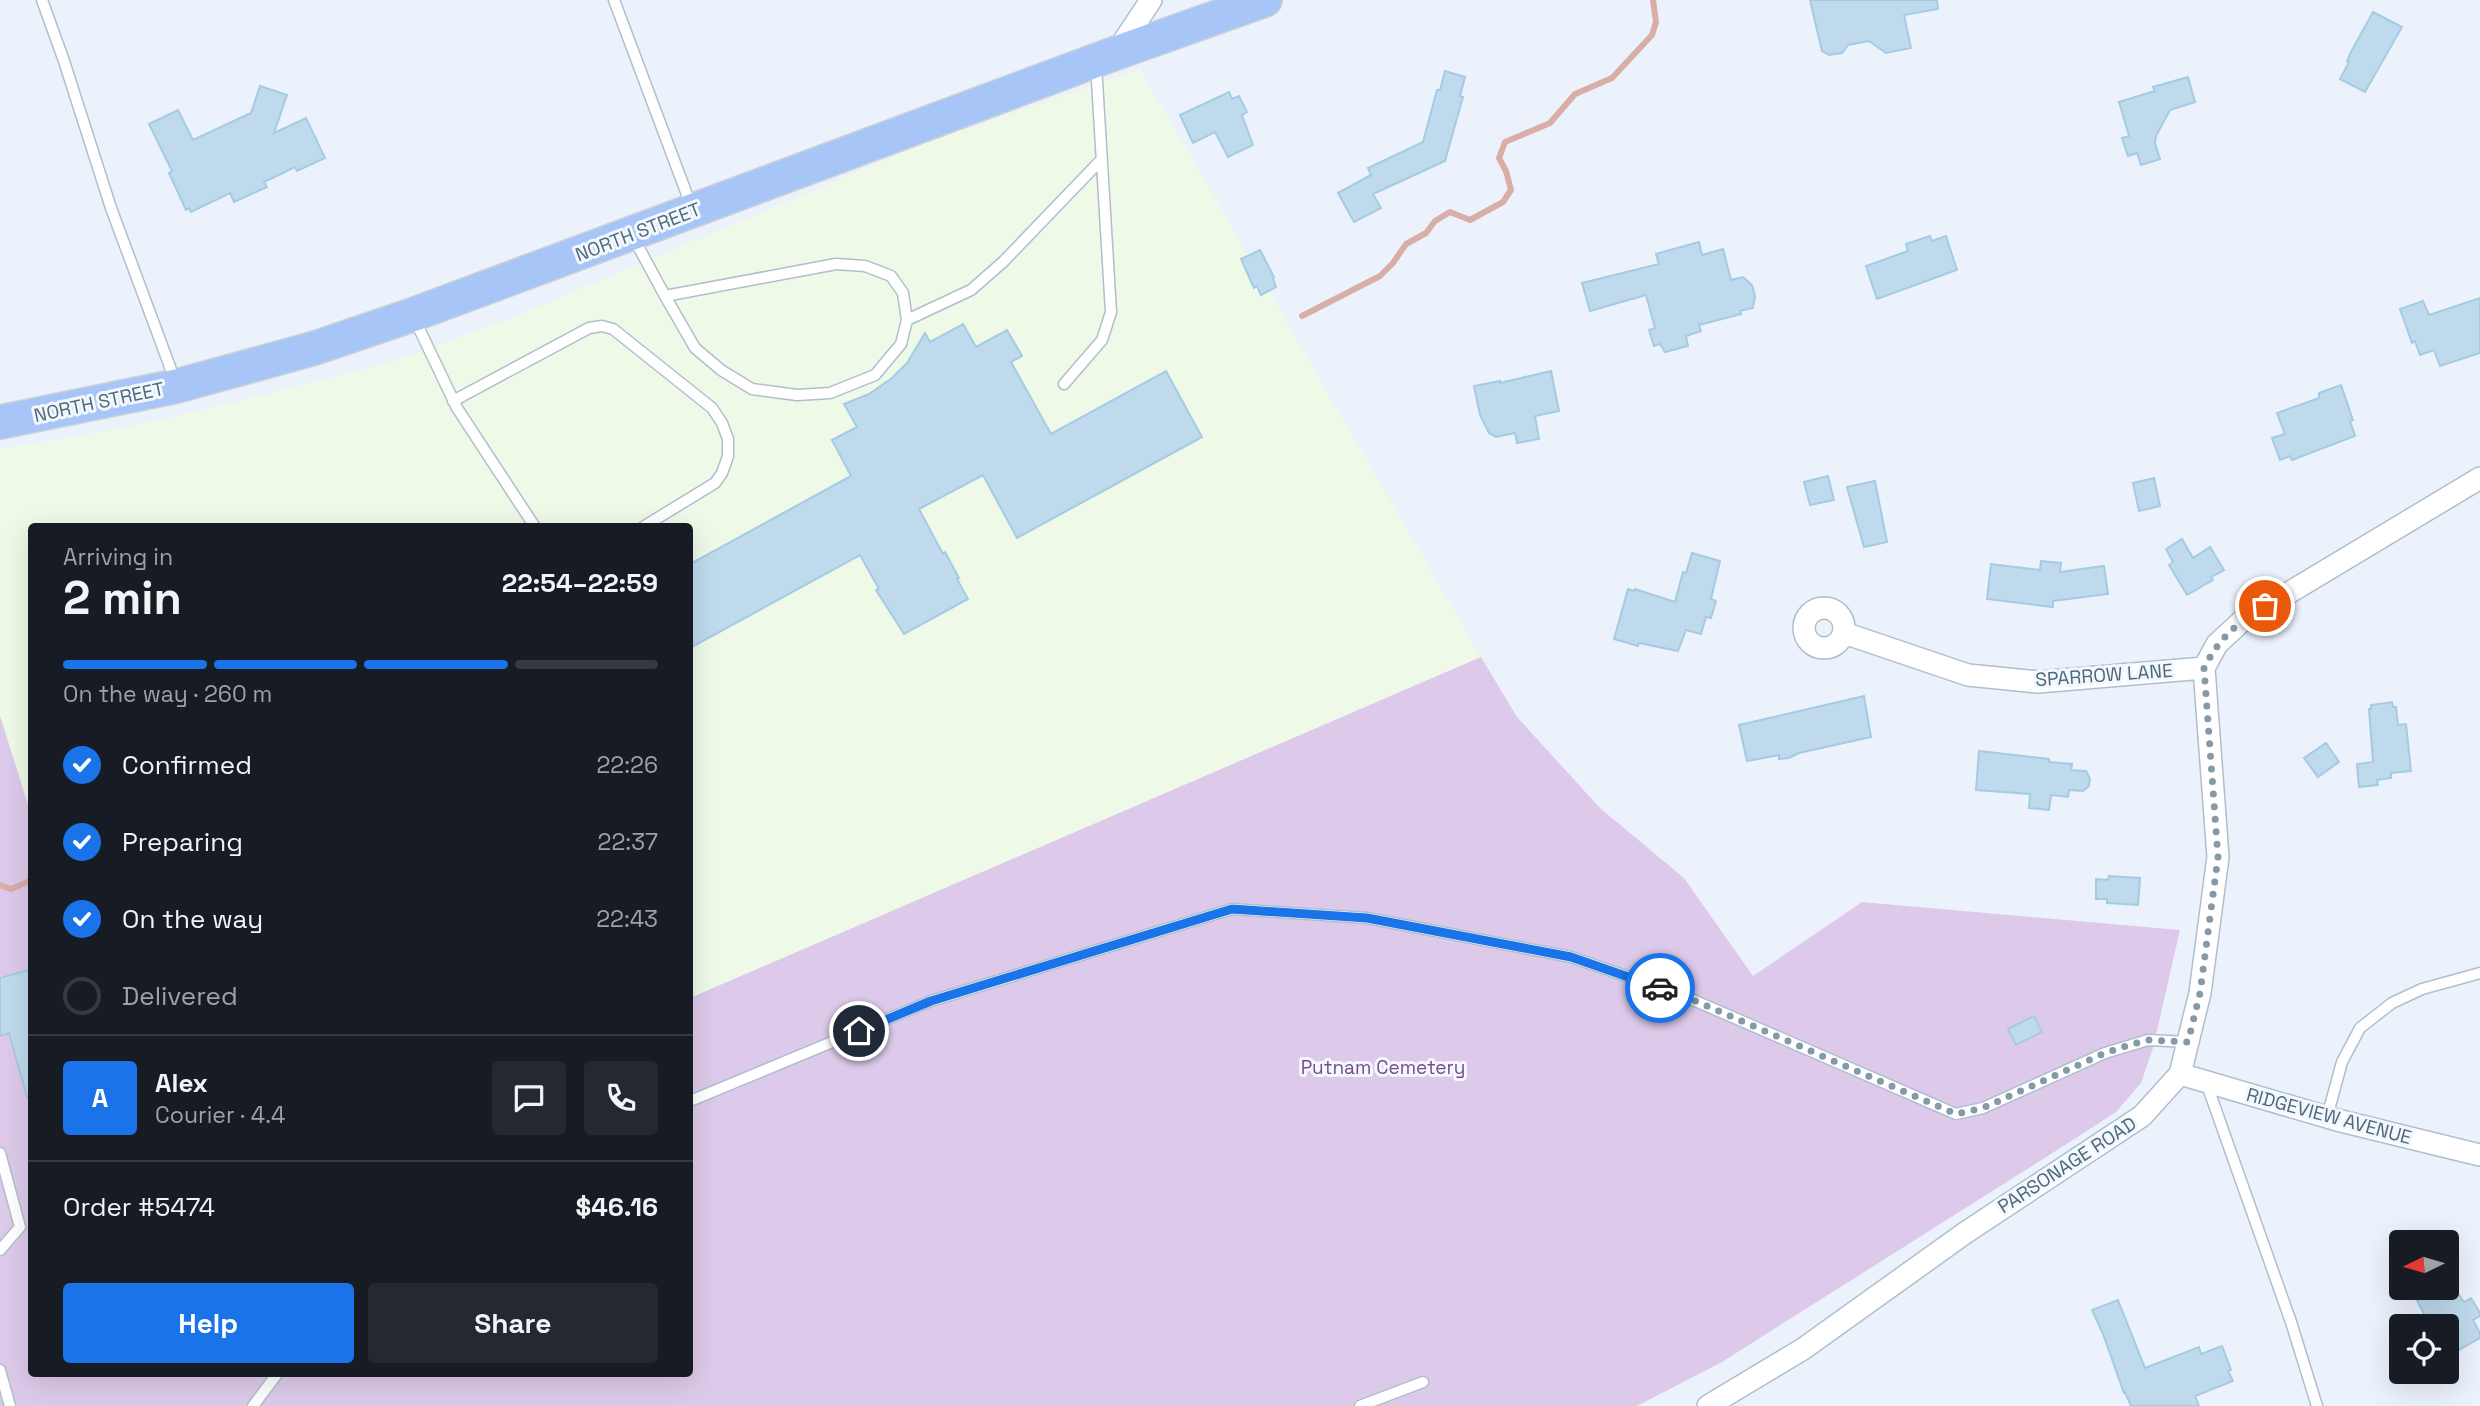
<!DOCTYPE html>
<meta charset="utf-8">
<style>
:root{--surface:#171b24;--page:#242831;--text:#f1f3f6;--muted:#9ea1a6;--line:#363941;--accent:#1a73e8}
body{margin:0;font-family:"Space Grotesk",sans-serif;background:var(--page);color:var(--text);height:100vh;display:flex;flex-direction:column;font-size:26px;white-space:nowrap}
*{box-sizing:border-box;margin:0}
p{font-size:23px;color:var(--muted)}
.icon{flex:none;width:38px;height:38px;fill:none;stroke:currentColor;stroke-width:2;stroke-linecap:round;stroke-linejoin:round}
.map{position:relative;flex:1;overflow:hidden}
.side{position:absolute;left:28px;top:523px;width:665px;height:854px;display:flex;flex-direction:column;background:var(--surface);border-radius:7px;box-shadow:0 7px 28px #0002}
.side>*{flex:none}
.needle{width:46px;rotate:265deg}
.buttons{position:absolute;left:2389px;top:1230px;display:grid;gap:14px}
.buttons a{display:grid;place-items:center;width:70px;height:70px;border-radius:7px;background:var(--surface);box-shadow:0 7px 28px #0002;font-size:35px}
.pin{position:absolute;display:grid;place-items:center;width:60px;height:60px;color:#fff;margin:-30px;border:4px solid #fff;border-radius:50%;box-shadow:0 2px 7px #0007}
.courier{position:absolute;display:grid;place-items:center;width:70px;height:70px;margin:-35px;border:5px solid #1a73e8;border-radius:50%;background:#fff;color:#222;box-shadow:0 2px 9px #0007}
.summary em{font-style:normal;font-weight:600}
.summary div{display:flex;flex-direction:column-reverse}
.summary{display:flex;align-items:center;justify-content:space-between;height:119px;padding:0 35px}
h1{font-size:46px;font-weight:600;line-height:52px}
.bar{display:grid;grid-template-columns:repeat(4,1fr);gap:10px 7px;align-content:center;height:84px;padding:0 35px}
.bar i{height:9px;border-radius:5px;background:var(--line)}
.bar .on{background:var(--accent)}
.bar p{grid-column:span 4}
.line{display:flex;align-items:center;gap:18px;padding:0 35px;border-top:2px solid var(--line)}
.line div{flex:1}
.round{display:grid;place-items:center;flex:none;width:74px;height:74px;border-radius:7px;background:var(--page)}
ol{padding:0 35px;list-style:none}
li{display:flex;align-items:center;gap:21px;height:77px}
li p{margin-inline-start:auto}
li .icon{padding:7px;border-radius:50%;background:var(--accent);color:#fff;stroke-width:4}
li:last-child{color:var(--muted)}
li i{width:38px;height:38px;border:4px solid var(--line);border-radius:50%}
.action{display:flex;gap:14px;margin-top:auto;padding:14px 35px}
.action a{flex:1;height:80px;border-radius:7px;background:var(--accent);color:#fff;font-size:28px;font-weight:600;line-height:80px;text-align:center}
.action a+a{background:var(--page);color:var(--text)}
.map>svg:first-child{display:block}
.education{fill:#eef9e8}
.green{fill:#ddcaea}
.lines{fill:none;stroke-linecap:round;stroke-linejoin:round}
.stream{stroke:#d8aea6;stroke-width:6}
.building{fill:#bfdaec;stroke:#a5cbe3;stroke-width:2}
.lane-casing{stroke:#aebfcd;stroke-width:13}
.street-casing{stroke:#aebfcd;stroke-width:24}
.primary-casing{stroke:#cad2d6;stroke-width:36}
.lane{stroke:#fff;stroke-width:10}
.street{stroke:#fff;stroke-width:21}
.primary{stroke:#a8c5f8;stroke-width:33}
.done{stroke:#8599a6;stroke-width:7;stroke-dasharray:0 12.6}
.route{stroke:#1a73e8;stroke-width:9}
.labels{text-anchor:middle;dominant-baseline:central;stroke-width:6;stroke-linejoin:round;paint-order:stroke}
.street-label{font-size:19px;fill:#4e6978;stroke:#f3f7fe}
.park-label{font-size:19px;fill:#774c89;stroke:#f3f7fe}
</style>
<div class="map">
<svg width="2480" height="1406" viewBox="0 0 2480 1406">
<rect width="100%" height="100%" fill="#ecf2fc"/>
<!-- education -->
<path class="education" d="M1140,69L1481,657L690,998V527H32L31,817L0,716V449L123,428L232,403L392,362L509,319L926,143Z"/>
<!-- green -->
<path class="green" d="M1481,657L1517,717L1600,808L1684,878L1753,976L1862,902L2180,930L2153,1048L2141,1083L2116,1112L2073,1140L1722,1362L1637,1406H0V716L32,817V1374H690V998Z"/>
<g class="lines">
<!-- stream -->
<path class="stream" d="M1302,316L1380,276L1393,263L1406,244L1426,233L1435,221L1450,212L1470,220L1503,202L1511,190L1506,171L1499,158L1505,142L1550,123L1575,94L1612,78L1652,35L1656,22L1653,0
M0,885L11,889L32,880"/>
</g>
<!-- building -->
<path class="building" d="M1810,0H1937L1938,9L1904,15L1911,48L1886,53L1869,41L1848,45L1842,53L1829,55L1822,51Z
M2373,12L2402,27L2365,92L2340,79L2349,62L2347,61L2351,52Z
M1445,71L1465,77L1460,96L1463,97L1445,161L1373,194L1381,208L1354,222L1338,193L1371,175L1368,168L1423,142L1437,90H1440Z
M2188,77L2195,102L2170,110L2156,136L2155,143L2160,159L2141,165L2137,153L2128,156L2122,138L2129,136L2119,102L2155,91L2153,87Z
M260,86L287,95L274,133L306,118L325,158L297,171L295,167L264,182L267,187L234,202L230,193L191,212L189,208L186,210L169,173L172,171L149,124L178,110L193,140L251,113Z
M1229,92L1232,99L1239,96L1247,112L1242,115L1253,145L1228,157L1215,132L1193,143L1180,115Z
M1930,236L1932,241L1946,236L1957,270L1877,299L1866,266L1908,251L1906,244Z
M1699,242L1702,255L1723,249L1731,280L1743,277L1752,285L1755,296L1753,308L1740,311L1741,314L1699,325L1701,331L1686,336L1688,346L1665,352L1660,344L1654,346L1649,330L1655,328L1646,295L1590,311L1582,283L1659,264L1656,254Z
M1260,250L1274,277L1273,279L1276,287L1261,295L1257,286L1254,288L1241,259Z
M2480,298V353L2440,366L2434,350L2420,355L2415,341L2412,343L2400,309L2423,301L2429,315Z
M963,324L976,347L1007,330L1022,356L1011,362L1051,434L1166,371L1202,437L1017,538L983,475L919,509L943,554L945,552L959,578L957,579L968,599L904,634L876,590L879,589L860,555L690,648V564L851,476L832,440L857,427L844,404L869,394L892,378L907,363L925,333L930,342Z
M1551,371L1559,411L1535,416L1539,439L1517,443L1515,433L1496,437L1489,433L1480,415L1474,386L1500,381V383Z
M2341,385L2353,420L2350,421L2355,436L2292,460L2290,456L2280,460L2272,438L2285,434L2277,413L2319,398V393Z
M1828,476L1834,500L1810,505L1804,482Z
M2154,478L2160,506L2139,511L2133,483Z
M1875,481L1887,542L1864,547L1847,487Z
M2182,539L2193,558L2210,547L2224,570L2211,577L2213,580L2187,595L2169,565L2173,562L2166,549Z
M1692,553L1720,561L1711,599L1716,601L1711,618L1706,617L1701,634L1686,630L1678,651L1639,643L1638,646L1614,639L1628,589L1634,591L1635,589L1675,602L1683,572L1686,573Z
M2041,561L2061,563L2060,572L2104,566L2108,594L2053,601V607L1987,599L1991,564L2040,570Z
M1864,696L1871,737L1799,753L1789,758L1779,759V755L1747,761L1739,725Z
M2392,702L2393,707H2396L2398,725L2406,724L2411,771L2391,773V778L2377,780L2378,785L2359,787L2357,764L2373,762L2369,709H2371V705Z
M2326,743L2339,762L2318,777L2304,758Z
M1979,751L2049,759V762L2072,764L2071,770L2086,771L2090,779L2089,786L2083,791L2069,790L2068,797L2051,795L2049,810L2029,808L2030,794L1976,790Z
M2109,876L2140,878L2138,905L2107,903V899H2096V879L2108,880Z
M32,969V1096L27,1097L9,1033L0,1036V978Z
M2034,1016L2042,1032L2016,1045L2008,1029Z
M2424,1288H2454L2464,1302L2471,1298L2480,1313V1316L2473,1320L2480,1333V1338L2446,1357V1326H2430L2414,1294Z
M2118,1300L2145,1368L2199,1347L2201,1354L2222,1346L2231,1370L2228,1371L2233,1381L2195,1396L2199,1406H2131L2125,1392L2124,1393L2103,1334L2092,1310Z"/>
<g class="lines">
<defs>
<path id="lane" d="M42,0L64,61L111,208L176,383
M614,0L692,208
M633,237L665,296L695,348L721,370L752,389L797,395L830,393L875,375L901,344L907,320L903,293L891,276L865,266L836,264L665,296
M414,318L457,408L535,527
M907,320L971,290L1003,262L1102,159
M1064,384L1102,340L1111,312L1096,64
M453,401L589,328L602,326L613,329L712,408L722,423L728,439V456L722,473L715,483L643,527
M2206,1082L2291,1322L2317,1406
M690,1101L931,1001L1232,909L1367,918L1571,957L1684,996L1956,1114L1983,1108L2105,1053L2148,1040L2188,1042
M2327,1117L2342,1062L2360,1028L2392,1003L2422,989L2480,973
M0,1153L20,1227L0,1250
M0,1370L10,1406
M253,1406L277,1374
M1360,1406L1423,1382"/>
<path id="street" d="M1116,53L1151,0
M1804 628a20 20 0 1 1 40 0a20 20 0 1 1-40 0Z
M1844,633L1968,675L2038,682L2204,668
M2180,1074L2337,1120L2480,1155
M1708,1406L1803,1349L1965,1233L2142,1116L2180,1074L2200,993L2218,857L2204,668L2217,644L2242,621L2480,478"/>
<path id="primary" d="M0,422L177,386L315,348L412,315L1116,53L1265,0"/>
</defs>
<!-- lane casing -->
<use href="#lane" class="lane-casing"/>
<!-- street casing -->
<use href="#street" class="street-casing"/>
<!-- primary casing -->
<use href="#primary" class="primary-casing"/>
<!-- lane -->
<use href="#lane" class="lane"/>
<!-- street -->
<use href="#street" class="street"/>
<!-- primary -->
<use href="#primary" class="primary"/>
</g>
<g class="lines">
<!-- done -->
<path class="done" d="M1660,988L1684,996L1956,1114L1983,1108L2105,1053L2126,1046L2148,1040L2188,1042L2200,993L2218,857L2204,668C2221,636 2235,625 2265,606"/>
<!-- route -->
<path class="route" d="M859,1031L931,1001L1232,909L1367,918L1571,957L1660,988"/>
</g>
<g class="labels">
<!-- street labels -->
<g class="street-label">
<text transform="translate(638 232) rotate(-21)">NORTH STREET</text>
<text transform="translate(99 402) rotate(-12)">NORTH STREET</text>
<text transform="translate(2104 675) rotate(-4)">SPARROW LANE</text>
<text transform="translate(2329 1116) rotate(15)">RIDGEVIEW AVENUE</text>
<text transform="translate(2067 1165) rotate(-33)">PARSONAGE ROAD</text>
</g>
<!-- park labels -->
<g class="park-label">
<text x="1383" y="1067">Putnam Cemetery</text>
</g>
</g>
</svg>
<div class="buttons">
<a><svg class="needle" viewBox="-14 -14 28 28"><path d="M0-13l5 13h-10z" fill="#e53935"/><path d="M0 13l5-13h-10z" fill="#9ea1a6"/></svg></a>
<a><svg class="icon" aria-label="locate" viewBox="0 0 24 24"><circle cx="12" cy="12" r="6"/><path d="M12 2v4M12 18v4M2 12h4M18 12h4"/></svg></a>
</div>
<div class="pin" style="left:2265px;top:606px;background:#ea580c"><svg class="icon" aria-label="bag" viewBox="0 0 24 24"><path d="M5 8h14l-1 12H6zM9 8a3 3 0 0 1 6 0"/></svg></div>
<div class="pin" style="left:859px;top:1031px;background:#1f2937"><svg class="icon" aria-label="home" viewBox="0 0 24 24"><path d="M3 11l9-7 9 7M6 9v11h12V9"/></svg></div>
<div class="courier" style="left:1660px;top:988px"><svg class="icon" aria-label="car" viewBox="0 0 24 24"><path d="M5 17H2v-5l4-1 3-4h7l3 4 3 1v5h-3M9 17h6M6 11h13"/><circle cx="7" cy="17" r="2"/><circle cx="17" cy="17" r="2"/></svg></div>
<section class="side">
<div class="summary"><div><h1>2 min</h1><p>Arriving in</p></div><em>22:54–22:59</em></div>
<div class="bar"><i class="on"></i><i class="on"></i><i class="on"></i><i></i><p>On the way · 260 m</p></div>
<ol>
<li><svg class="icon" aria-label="check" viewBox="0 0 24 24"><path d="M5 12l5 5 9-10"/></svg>Confirmed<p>22:26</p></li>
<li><svg class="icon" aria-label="check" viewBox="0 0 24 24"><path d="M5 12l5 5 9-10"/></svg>Preparing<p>22:37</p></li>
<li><svg class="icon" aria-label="check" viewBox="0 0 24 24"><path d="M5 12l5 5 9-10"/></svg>On the way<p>22:43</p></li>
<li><i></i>Delivered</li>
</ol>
<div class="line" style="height:126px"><b class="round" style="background:var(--accent);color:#fff">A</b><div><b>Alex</b><p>Courier · 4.4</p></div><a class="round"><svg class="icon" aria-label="chat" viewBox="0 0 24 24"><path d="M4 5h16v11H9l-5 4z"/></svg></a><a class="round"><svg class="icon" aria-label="phone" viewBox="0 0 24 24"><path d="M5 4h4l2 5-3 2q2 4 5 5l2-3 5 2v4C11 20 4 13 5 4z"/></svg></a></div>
<div class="line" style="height:91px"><div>Order #5474</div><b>$46.16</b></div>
<div class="action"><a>Help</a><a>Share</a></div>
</section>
</div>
